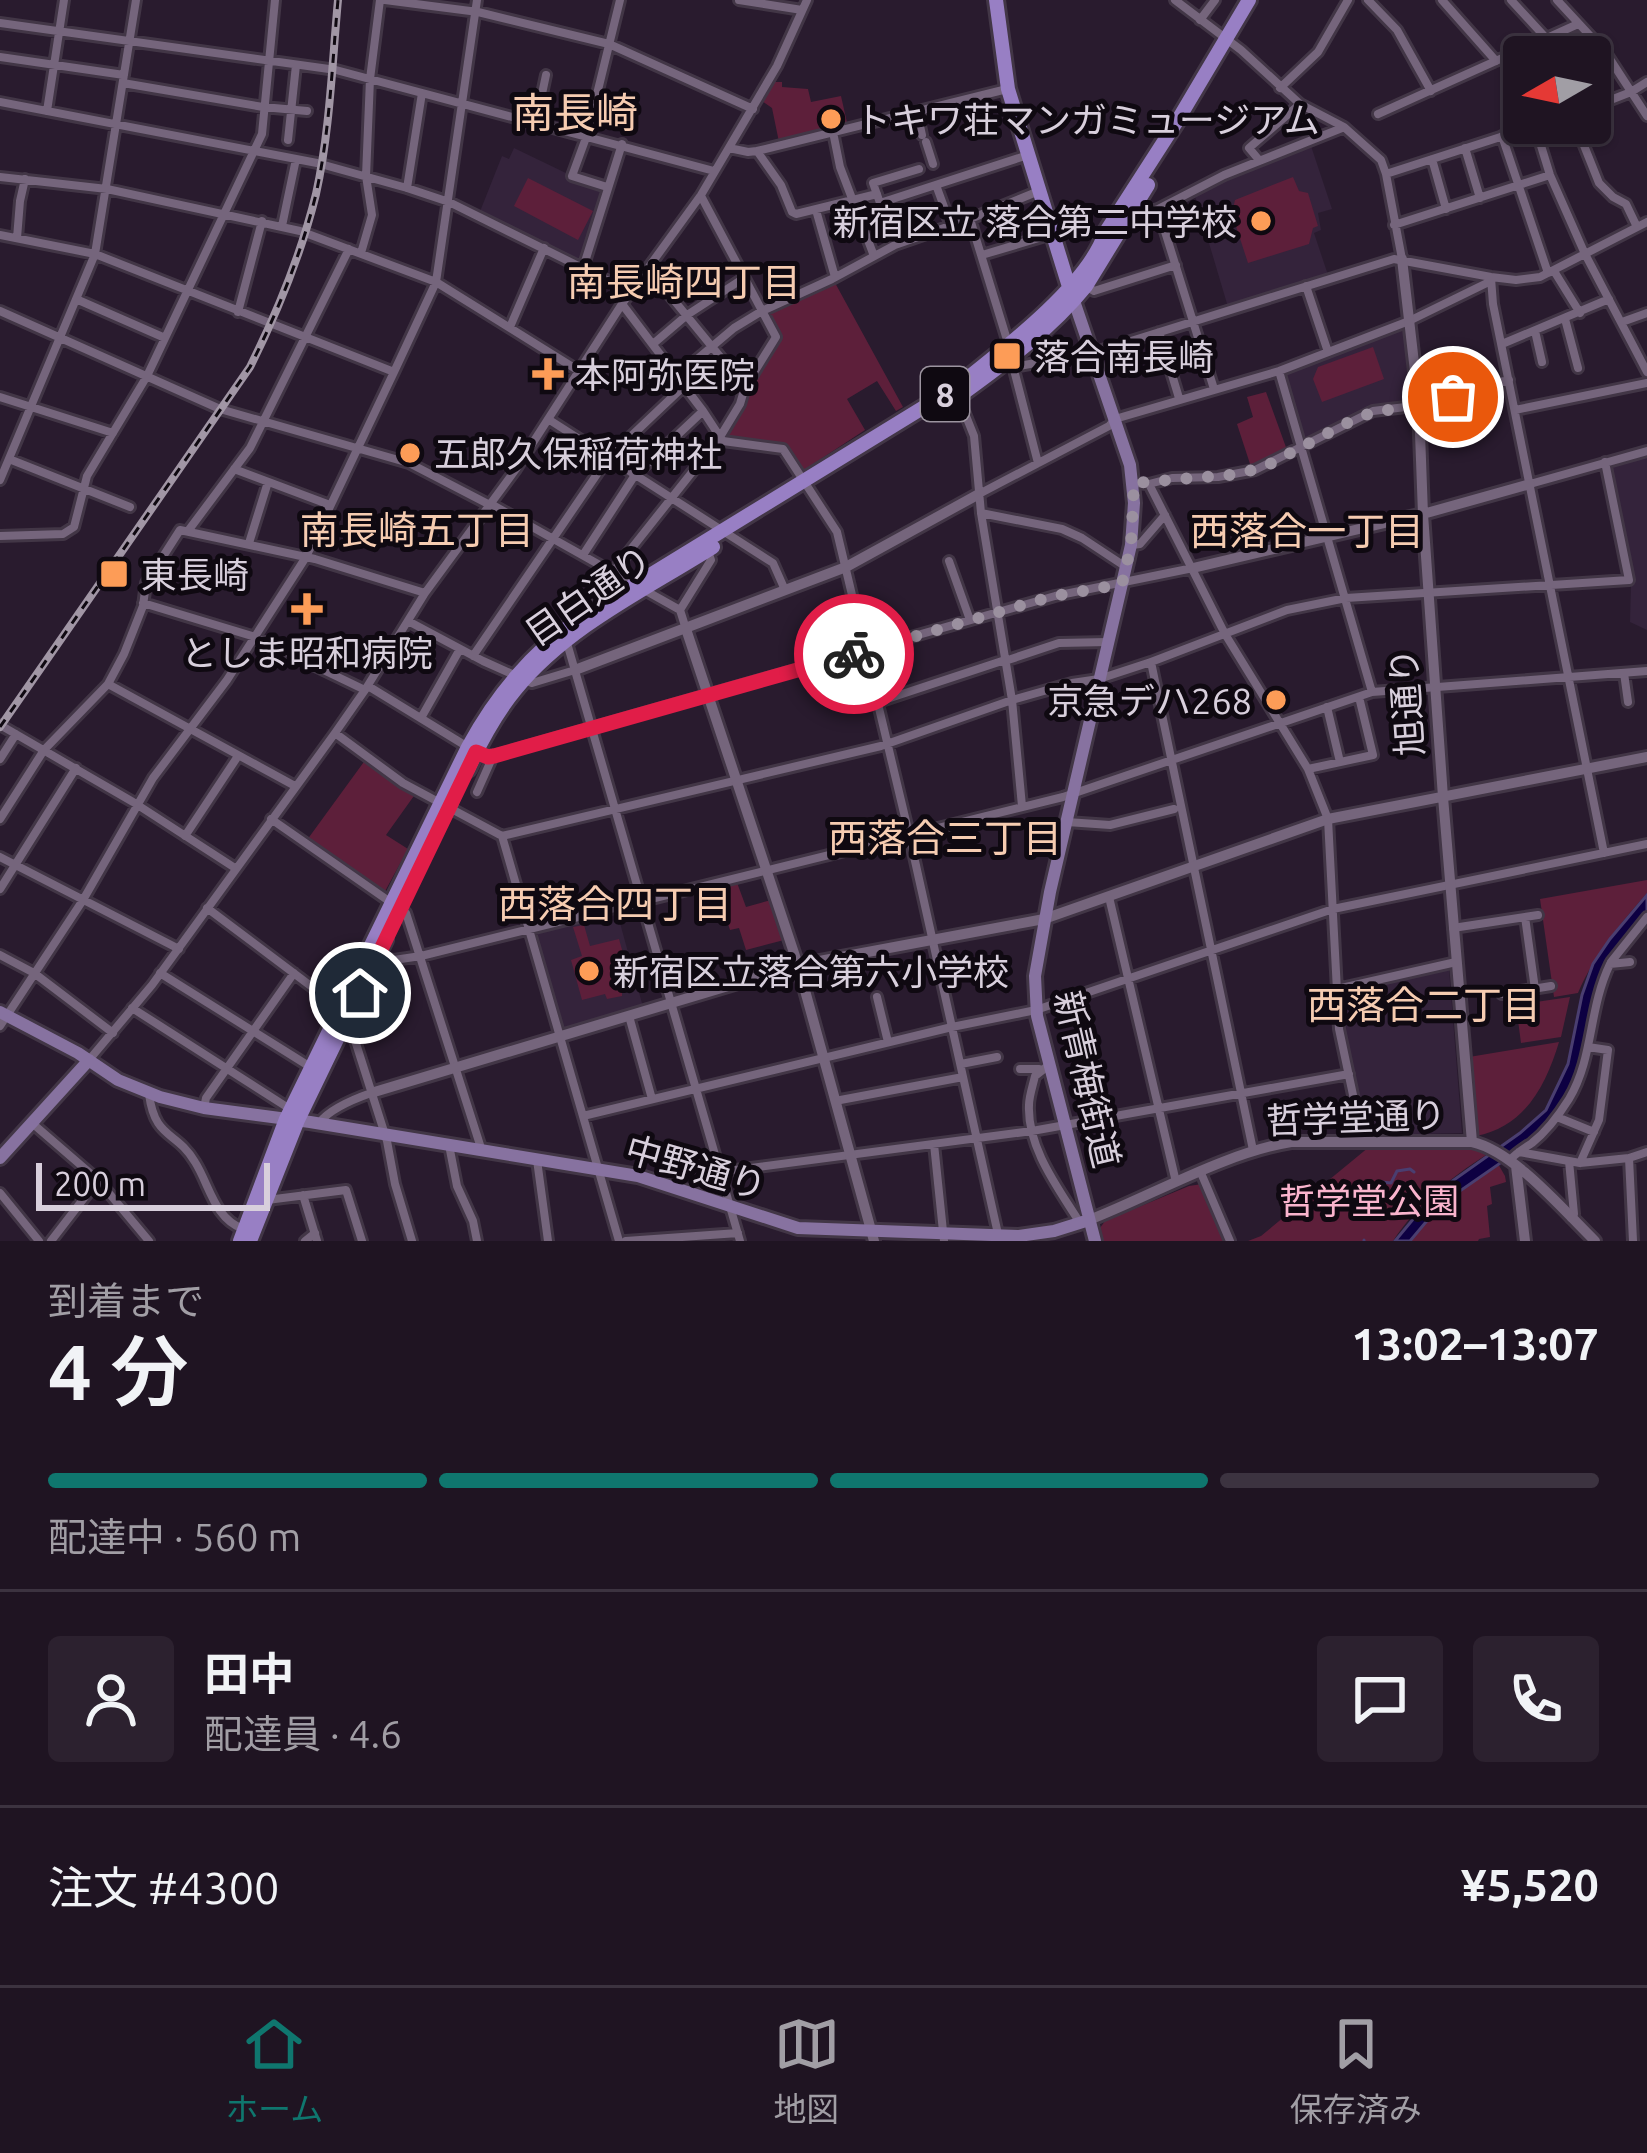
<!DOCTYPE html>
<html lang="ja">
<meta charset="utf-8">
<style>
:root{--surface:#1f1422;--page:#2c212f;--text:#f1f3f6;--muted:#a19ea5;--line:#3c3340;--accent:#0f766e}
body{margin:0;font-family:Ubuntu,"Noto Sans JP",sans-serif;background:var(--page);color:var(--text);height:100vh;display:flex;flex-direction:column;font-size:45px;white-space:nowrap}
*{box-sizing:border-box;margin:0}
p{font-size:39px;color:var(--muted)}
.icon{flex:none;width:66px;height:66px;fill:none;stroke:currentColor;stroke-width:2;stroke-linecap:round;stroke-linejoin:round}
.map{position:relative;height:1241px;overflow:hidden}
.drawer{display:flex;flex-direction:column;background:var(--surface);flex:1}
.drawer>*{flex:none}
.needle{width:78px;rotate:261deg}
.fabs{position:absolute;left:1503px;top:36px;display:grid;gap:24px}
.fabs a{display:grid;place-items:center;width:108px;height:108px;border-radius:12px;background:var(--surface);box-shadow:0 3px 9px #0004,0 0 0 3px var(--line);font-size:60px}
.scale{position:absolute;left:36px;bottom:30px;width:234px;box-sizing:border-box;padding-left:12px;border:6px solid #d8cfdc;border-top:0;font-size:33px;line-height:42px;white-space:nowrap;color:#d8cfdc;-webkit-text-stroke:9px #0f0911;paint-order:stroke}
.pin{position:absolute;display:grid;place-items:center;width:102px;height:102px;color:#fff;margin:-51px;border:6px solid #fff;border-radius:50%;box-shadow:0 3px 12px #0007}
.courier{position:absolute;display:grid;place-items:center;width:120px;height:120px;margin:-60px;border:9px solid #e11d48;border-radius:50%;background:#fff;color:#222;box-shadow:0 3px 15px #0007}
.headline em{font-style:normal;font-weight:600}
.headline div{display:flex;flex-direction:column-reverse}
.headline{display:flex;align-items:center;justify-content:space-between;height:204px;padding:0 48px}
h1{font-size:78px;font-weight:600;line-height:90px}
.bar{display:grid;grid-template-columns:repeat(4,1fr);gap:18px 12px;align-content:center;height:144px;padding:0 48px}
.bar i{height:15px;border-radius:9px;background:var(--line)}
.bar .selected{background:var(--accent)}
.bar p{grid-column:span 4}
.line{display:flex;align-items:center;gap:30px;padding:0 48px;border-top:3px solid var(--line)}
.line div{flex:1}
.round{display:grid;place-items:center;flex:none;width:126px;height:126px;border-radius:12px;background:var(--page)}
.menu{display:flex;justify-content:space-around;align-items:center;height:168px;border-top:3px solid var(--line);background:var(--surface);font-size:33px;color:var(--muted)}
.menu a{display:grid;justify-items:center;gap:6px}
.menu .selected{color:var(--accent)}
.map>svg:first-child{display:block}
.built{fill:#34233b}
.green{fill:#5d1f3a}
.water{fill:#0d0042;stroke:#4a3e70;stroke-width:3}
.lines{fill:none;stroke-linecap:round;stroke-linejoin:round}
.stream{stroke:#4a3e70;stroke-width:3}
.minor-casing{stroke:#423646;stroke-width:14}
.tertiary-casing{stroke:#423646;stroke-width:16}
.secondary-casing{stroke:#423646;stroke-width:18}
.primary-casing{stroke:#423646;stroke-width:20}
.minor{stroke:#75657c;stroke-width:8}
.tertiary{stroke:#75657c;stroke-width:10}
.secondary{stroke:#8772a0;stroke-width:12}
.primary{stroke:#987fc4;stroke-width:14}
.rail-casing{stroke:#a196a5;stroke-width:8}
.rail{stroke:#0f0911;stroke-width:3;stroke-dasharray:9;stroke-linecap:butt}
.done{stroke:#9b909f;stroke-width:12;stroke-dasharray:0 21.6}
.route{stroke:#e11d48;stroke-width:15}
.poi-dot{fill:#fd9c57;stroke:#0f0911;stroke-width:4.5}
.labels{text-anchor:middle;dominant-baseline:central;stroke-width:10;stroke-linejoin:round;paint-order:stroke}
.shield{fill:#0f0911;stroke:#9c949f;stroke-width:3}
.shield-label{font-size:33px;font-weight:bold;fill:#d8cfdc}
.poi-label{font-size:36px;fill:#d8cfdc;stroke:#0f0911;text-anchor:start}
.street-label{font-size:36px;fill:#d8cfdc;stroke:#0f0911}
.park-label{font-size:36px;fill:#fab4cd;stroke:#0f0911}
.neighbourhood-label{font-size:39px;fill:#f6ccb1;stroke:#0f0911}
.quarter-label{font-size:42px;fill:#f6ccb1;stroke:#0f0911}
</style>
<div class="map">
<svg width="1647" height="1241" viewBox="0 0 1647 1241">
<rect width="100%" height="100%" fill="#291b2e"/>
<!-- built -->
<path class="built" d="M1310,143L1332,209L1318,213L1321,230L1314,233L1328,275L1228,307L1195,196L1236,174Z
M514,148L570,175L569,179L604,189L581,263L479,214L502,156L509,159Z
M1409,321L1419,406L1384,409L1302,446L1279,371Z
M1647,454V630L1630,622L1631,584L1635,583L1609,465Z
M617,912L643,1007L562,1031L535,935L536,932Z
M1449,969L1462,1133L1364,1135L1343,1031L1341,991Z"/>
<!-- green -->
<path class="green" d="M773,82H782V87L808,89L811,102L841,96L848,127L779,142L772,108L762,101Z
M1293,177L1299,191L1308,193L1318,226L1313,228L1309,244L1248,263L1232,214L1235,200Z
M528,178L593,211L578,240L514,206Z
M834,281L903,407L896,411L877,381L847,399L865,430L801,472L783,447L724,438L723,436L748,384L778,339L767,315L768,312Z
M1373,347L1384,379L1322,402L1313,379L1318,367Z
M1266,392L1287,450L1251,467L1237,424L1253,417L1247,397Z
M366,759L400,786L416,793L386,835L408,849L383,895L307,840Z
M736,880L746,907L771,900L784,940L746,950L739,928L730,930L716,886Z
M1647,880V893C1619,925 1595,954 1578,993L1554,997L1540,899Z
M584,925L590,946L619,939L633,989L622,992V996L607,999L605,994L582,1000L571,960L582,956L573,927Z
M1570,997L1561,1037L1521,1043L1516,1005Z
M1559,1042C1546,1085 1525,1127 1476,1136L1469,1057Z
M1369,1147L1476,1150L1486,1155C1449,1179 1418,1203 1393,1241H1248L1261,1236Z
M1497,1162L1505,1176L1506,1182L1490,1187L1492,1204L1487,1206L1490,1237L1479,1239L1478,1241H1409L1440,1204Z
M1202,1184L1228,1241H1103L1100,1228L1105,1221L1189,1186Z"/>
<!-- water -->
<path class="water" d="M1647,895V914L1608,963L1598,984L1581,1068L1557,1114L1535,1139L1441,1204L1410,1241H1395L1434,1194L1520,1133L1546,1110L1568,1064L1582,995L1593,964L1610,939Z"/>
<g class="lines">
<!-- stream -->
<path class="stream" d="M1377,1190L1382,1182L1391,1183L1397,1171L1410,1169L1414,1172
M1364,1240V1241"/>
<defs>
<path id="minor" d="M385,0L478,12L609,44L753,109
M739,0L802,10
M1175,0L1241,50L1300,104L1344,127L1381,160L1386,174L1402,259
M1368,0L1397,30L1431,91
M1442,0L1496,61
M1511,0L1546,38
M1557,0L1606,53L1647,116
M1200,20L1215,0
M0,23L336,70L714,171
M0,57L124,75
M123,83L263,107L307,111
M1280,88L1318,52L1348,0
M0,102L317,163L407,188L449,202L631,292
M1590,108L1631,92L1647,82
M47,111L64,0
M917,112L922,135
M1378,114L1578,24
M536,122L546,75
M1534,123L1550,175L1585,254L1647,372
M1575,123L1599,183L1613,197L1626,204L1637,227
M833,132L840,167L874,256
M1502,136L1548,273
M288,140L296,65
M926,142L933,164
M729,148L748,152L757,151L1007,89
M1465,148L1480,198
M757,151L781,185L792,212L796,214L877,194
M1432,159L1446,209
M1259,160L1249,148L1300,104
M919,169L873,183L880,203L1028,155
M1386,174L1519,131L1552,123
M0,177L107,189L300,231L436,282L579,371
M936,185L951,226
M607,187L572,176L587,135L620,0
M407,188L422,93
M1158,209L1214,389
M816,210L835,277
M1132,211L1141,214L1158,209L1224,175L1342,128
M970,219L1008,343
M1394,225L1550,175
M282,226L296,159
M0,235L95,254L394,372
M17,238L20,201L25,179
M361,253L372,215L366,176L370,79L380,0
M982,255L1052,234
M583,268L622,144
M1554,271L1580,313
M645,273L668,293L745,387
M1491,278L1493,304L1604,853
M1306,286L1328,352
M1087,287L1094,291L1176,265
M76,299L165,338
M622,304L703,411L720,437L723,441L783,449L837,532L909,834L998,1234
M0,311L220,409L409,463L490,505
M238,312L262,221
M1565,319L1578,368
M1622,322L1647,313
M510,327L544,248
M1535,331L1542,362
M1159,332L1179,398
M653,344L687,315L744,278
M1502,344L1609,299
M1013,366L1038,463
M1014,367L1099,351L1394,259L1491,277L1516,280L1540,277L1647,222
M1279,371L1372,692
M677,376L734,328L762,311L832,279L895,245L970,219L1039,191
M958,396L974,436L981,513L1012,700L1022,806
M0,397L113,433
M1515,410L1647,383
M548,419L773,563L785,590
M485,453L516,469
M9,459L130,507
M234,469L330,505
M0,480L95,254L136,0
M1134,483L1149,484L1225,634L1308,769L1328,819L1339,1029L1363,1142
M1149,484L1172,478L1218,477L1255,470L1373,411L1430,404L1478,387L1509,380
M1530,484L1647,451
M979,494L1109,426L1115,419L1279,371L1409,321L1491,281
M491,504L680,610L686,629
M981,513L1062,529L1082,538L1126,567
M188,531L250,448L349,249
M0,536L63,534L74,527L87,476L147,376L262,134L275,0
M249,543L268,482
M1132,545L1140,544L1165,515
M583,555L635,475L703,411
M949,561L970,620
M612,573L720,437L740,404L745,387L776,337L701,196
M143,603L255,637L365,690
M680,610L711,560L708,551
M408,621L483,661L532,683L575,670
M567,643L740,1241
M473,656L608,458L684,386
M1005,661L1059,643L1108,642
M1151,662L1253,1150
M1624,673L1628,702
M108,684L295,786
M368,686L476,752L493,756L1055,596L1193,568
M878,702L1005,660
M1327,707L1340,762
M421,718L460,649
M0,725L133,802L235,868
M335,733L403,783L502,836L619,1241
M0,759L16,734
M1308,769L1373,755L1359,697
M477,792L493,756
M0,819L44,750L108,684L124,654L143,606L146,583L180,530L315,559L425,593
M271,819L406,913L481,1148
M1067,822L1110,825L1174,809
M185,836L238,756
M502,836L881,746L1012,700L1072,683L1099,679L1151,662L1287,610L1346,598L1629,580L1605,462
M0,857L179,949
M0,889L76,768
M1109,897L1176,1182
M207,908L340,1008
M1525,917L1535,989
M1453,928L1538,915
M0,955L34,973L113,1033
M379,957L394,960L421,956L1063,797L1372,692L1647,671
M1611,962L1647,917
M160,973L312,1068
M1337,989L1456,962
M1502,994L1551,986
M877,997L888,1042
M132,1008L290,1109
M629,1016L652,1099
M0,1026L83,900L153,778L227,680L306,557L394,372L436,282L477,0
M344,1029L353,1034L387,1141L395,1184L412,1241
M89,1060L152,985L335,733L365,690L425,593L516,469L622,304L701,195L777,66L807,0
M961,1064L997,1057
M1049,1065L1035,1076C1033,1085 1029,1096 1029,1105C1027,1148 1059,1189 1080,1223
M1020,1069H1039
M149,1094C155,1140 176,1130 195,1162C210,1186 214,1218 243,1229
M835,1101L963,1077
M204,1108L206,1098L294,973
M583,1116L952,1027L1036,1010L1333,909L1647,844
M1557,1117L1594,1132
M320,1122C331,1108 354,1099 371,1093
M32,1123L98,1180L149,1241
M934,1144L944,1241
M449,1145L457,1186L473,1221L477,1241
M1519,1152L1580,1163L1629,1158L1647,1152
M1629,1158L1633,1241
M537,1160L548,1241
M1510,1160C1516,1153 1523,1149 1532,1143C1546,1132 1559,1115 1569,1099C1594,1057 1588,1010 1610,964L1630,962
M1569,1161L1574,1214L1571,1218
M1580,1163L1599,1120L1608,1050L1588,1047
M720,1172L1032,1131L1349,1074
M1201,1173L1230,1241
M0,1193L39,1241
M303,1195L317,1241
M267,1200L346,1190L362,1241
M51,1241L98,1180
M305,1241L315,1233
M626,1241L738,1233"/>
<path id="tertiary" d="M1402,259L1419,406L1423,514L1443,797L1472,1142
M1193,568L1423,514L1530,484
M686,629L798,965L874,1241
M575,670L846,567L979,494
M371,1093L798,965L1044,919L1328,819L1647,757
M1516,1166L1525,1241
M1089,1220C1153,1195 1225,1153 1291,1142H1472C1514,1151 1564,1211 1595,1241"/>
<path id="secondary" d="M1074,301L1130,465L1134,503L1131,545L1050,892L1035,976L1037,1016L1095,1241
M0,1012L78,1053L118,1080L160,1097L204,1108L310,1122L638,1176L798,1228L1019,1236L1054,1231L1089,1220
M0,1158L89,1060"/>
<path id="primary" d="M996,0L1008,89L1070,290
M962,394C1005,363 1052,328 1086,286L1148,185
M468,769C481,741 496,713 516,689C568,626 645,590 713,547
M240,1241L286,1119L468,747C497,694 531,654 580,618L955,388C999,353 1088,286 1105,233L1179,118L1249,0
M250,1241L298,1120L385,940"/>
</defs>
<!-- minor casing -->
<use href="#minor" class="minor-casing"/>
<!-- tertiary casing -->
<use href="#tertiary" class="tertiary-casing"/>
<!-- secondary casing -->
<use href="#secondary" class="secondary-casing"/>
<!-- primary casing -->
<use href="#primary" class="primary-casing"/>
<!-- minor -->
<use href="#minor" class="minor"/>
<!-- tertiary -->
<use href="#tertiary" class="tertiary"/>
<!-- secondary -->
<use href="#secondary" class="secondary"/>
<!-- primary -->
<use href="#primary" class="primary"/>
<defs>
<path id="rail" d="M0,727L250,367C278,311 301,255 316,194C330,131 332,64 338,0"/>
</defs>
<!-- rail casing -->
<use href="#rail" class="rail-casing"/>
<!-- rail -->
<use href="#rail" class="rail"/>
</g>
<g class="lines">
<!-- done -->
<path class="done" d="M854,654L1054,596L1122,584L1131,545L1134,483L1240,474L1268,465L1345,424L1373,412L1419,406L1453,397"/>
<!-- route -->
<path class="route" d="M360,993L476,752L488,757L494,756L854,654"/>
</g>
<!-- markers -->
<g class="poi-dot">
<circle cx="831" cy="119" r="12"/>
<circle cx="1261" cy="221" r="12"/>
<rect x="992" y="341" width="30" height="30" rx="6"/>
<path d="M542 356h12v12h12v12h-12v12h-12v-12h-12v-12h12z"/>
<circle cx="410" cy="453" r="12"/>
<rect x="99" y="559" width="30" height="30" rx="6"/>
<path d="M301 591h12v12h12v12h-12v12h-12v-12h-12v-12h12z"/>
<circle cx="1276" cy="700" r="12"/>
<circle cx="589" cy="971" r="12"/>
</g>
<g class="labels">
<!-- shield labels -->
<rect class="shield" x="921" y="367" width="48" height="54" rx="9"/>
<g class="shield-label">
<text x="945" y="394">8</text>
</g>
<!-- poi labels -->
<g class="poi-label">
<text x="855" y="119">トキワ荘マンガミュージアム</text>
<text x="1237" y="221" text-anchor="end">新宿区立 落合第二中学校</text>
<text x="1034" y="356">落合南長崎</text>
<text x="575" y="374">本阿弥医院</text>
<text x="434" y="453">五郎久保稲荷神社</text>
<text x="141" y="574">東長崎</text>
<text x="307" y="652" text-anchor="middle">としま昭和病院</text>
<text x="1252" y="700" text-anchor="end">京急デハ268</text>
<text x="613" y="971">新宿区立落合第六小学校</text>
</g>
<!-- street labels -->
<g class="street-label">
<text transform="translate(588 595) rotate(-35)">目白通り</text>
<text transform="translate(1406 702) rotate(-94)">旭通り</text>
<text transform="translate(1088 1079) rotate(77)">新青梅街道</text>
<text transform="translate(1356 1117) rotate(-2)">哲学堂通り</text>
<text transform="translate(696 1167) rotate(16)">中野通り</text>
</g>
<!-- park labels -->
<g class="park-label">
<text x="1369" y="1200">哲学堂公園</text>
</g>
<!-- neighbourhood labels -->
<g class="neighbourhood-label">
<text x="684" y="281">南長崎四丁目</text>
<text x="417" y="529">南長崎五丁目</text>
<text x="1307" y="530">西落合一丁目</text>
<text x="945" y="837">西落合三丁目</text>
<text x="615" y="903">西落合四丁目</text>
<text x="1424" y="1004">西落合二丁目</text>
</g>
<!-- quarter labels -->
<g class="quarter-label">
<text x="575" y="112">南長崎</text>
</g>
</g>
</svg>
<div class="fabs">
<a><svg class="needle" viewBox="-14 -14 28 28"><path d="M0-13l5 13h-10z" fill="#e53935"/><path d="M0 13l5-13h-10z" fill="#a19ea5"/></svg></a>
</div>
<div class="scale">200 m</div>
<div class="pin" style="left:1453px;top:397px;background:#ea580c"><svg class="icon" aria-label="bag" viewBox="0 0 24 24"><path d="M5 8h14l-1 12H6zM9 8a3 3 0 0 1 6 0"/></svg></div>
<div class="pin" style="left:360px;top:993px;background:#1f2937"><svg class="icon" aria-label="home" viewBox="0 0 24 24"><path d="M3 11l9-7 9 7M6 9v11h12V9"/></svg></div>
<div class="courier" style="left:854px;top:654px"><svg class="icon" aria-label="bike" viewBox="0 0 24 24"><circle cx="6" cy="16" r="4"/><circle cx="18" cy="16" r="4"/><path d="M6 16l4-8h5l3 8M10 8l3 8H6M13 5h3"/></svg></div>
</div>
<section class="drawer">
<div class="headline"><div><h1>4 分</h1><p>到着まで</p></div><em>13:02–13:07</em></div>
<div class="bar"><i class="selected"></i><i class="selected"></i><i class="selected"></i><i></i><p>配達中 · 560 m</p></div>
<div class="line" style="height:216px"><a class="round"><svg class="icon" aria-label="person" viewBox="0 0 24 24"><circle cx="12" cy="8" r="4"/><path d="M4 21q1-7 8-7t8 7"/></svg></a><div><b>田中</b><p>配達員 · 4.6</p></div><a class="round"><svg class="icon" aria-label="chat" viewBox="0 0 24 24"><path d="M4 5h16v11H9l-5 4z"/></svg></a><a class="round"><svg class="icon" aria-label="phone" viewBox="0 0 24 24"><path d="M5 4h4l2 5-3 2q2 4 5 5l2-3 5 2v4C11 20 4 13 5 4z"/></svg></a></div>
<div class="line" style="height:156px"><div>注文 #4300</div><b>¥5,520</b></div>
</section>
<nav class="menu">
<a class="selected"><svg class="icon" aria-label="home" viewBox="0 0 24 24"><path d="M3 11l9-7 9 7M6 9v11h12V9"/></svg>ホーム</a>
<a><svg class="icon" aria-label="map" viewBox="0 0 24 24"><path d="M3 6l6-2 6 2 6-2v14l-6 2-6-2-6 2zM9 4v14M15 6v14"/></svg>地図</a>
<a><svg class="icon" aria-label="saved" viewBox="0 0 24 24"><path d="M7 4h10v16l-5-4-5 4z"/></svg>保存済み</a>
</nav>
